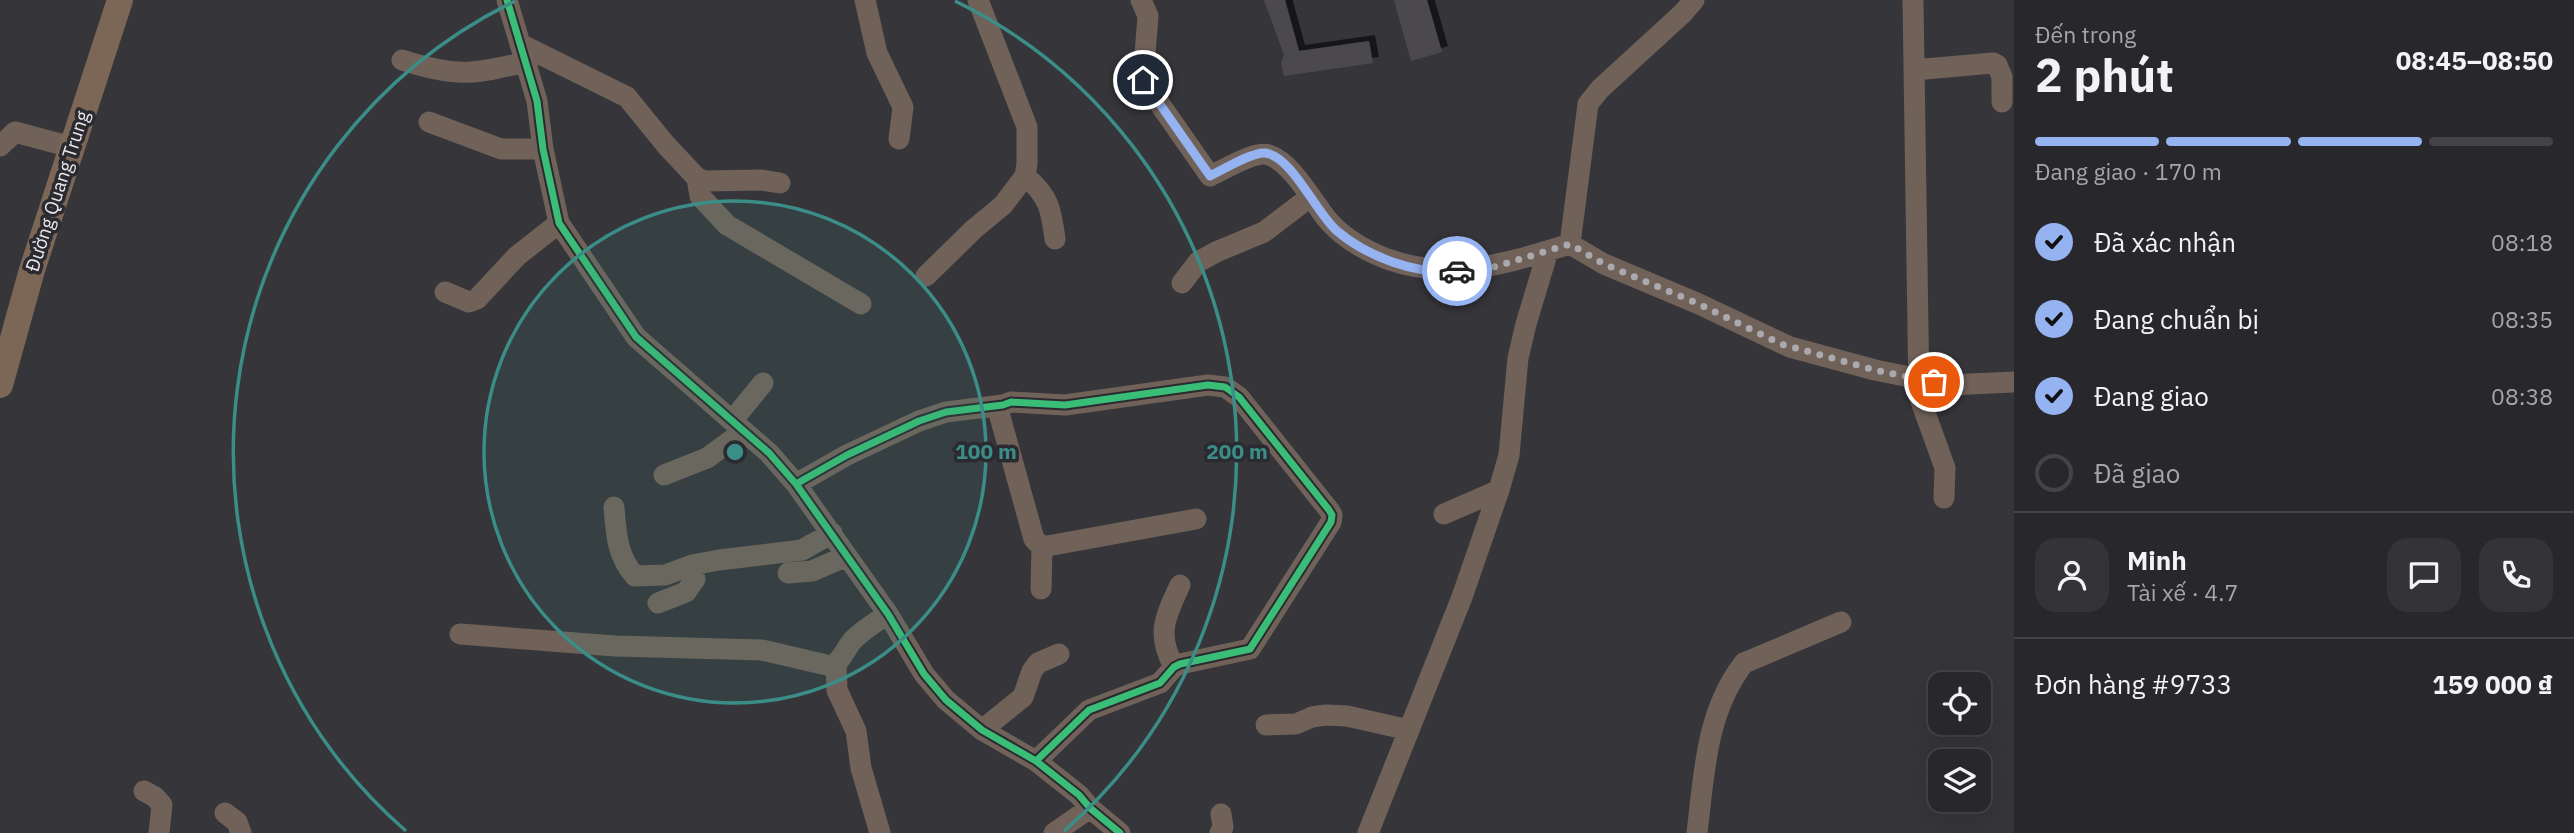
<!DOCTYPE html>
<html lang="vi">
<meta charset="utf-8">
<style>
:root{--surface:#28282c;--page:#343438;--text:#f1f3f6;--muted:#a5a6a9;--line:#444448;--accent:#95b2f1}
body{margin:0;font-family:"IBM Plex Sans",sans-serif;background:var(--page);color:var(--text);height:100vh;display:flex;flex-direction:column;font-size:26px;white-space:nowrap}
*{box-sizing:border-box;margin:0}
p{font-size:23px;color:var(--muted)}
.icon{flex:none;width:38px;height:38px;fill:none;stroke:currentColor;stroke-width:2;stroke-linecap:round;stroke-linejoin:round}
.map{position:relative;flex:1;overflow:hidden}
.details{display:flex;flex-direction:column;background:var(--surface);width:560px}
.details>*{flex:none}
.controls{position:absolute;left:1928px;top:672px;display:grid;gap:14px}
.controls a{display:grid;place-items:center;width:63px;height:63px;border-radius:14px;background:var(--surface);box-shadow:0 7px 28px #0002,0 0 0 2px var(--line);font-size:35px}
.pin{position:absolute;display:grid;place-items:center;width:60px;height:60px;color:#fff;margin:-30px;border:4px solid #fff;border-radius:50%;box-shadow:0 2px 7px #0007}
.courier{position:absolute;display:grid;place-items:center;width:70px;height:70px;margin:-35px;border:5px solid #95b2f1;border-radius:50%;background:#fff;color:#222;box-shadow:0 2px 9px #0007}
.summary em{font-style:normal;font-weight:700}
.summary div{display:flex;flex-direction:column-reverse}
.summary{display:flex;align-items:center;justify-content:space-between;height:119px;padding:0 21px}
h1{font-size:46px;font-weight:700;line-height:52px}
.bar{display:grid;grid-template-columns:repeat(4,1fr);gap:10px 7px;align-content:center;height:84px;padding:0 21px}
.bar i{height:9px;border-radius:5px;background:var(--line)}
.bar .on{background:var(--accent)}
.bar p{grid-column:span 4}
.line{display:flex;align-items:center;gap:18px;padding:0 21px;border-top:2px solid var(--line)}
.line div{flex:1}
.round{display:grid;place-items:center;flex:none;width:74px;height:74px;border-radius:21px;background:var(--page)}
ol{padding:0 21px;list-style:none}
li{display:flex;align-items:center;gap:21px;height:77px}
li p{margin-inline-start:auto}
li .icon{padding:7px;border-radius:50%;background:var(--accent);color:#111;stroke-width:4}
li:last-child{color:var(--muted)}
li i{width:38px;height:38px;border:4px solid var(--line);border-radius:50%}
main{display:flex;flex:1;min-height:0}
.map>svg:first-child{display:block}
.building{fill:#4b4a4e;filter:url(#shadow)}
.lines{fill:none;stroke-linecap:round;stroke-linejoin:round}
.minor{stroke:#706259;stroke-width:21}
.major{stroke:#7c6757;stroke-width:26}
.cycleway-casing{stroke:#2b2a30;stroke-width:11}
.cycleway{stroke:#3abd76;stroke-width:7}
.done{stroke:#aaa9ae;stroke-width:7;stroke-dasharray:0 12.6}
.route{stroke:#95b2f1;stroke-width:9}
.ring{fill:none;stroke:#3b8d87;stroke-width:3.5}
.labels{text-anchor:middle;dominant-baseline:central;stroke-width:7;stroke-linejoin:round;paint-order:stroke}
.street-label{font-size:19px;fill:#e9e8ec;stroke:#2b2a30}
.centre{fill:#3b8d87;stroke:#2b2a30;stroke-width:3.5}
.ring-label{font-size:21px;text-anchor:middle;font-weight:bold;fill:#3b8d87;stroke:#2b2a30;stroke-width:7;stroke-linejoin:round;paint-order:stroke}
</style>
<main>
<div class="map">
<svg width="2014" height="833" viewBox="0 0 2014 833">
<defs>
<filter id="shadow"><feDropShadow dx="6" dy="-6" stdDeviation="0" flood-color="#0009"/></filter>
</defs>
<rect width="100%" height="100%" fill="#36353a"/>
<!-- building -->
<path class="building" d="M1264,0H1285L1299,51L1369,41L1373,63L1284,76L1281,63L1284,55Z
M1394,0H1427L1442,52L1411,61Z"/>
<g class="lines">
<!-- minor -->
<path class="minor" d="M507,0L537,101L543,149L559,223L636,337L769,453L796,484L888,614L924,674L946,700L982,730L1036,761L1079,795L1090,808L1120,833
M865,0L877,53L903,107L899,139
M1141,0L1148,16L1143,80L1210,176C1224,170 1255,150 1269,155C1291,162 1312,200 1326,218C1342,238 1364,250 1387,259C1452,282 1508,263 1570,244L1604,264L1699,304L1790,347L1875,370L1949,385L2014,382
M1913,0L1919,396L1945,468L1944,498
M520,44L627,97L666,145L697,178L705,181L762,180L780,183
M402,60C455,77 472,75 525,62
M1914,70L1993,63L1997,65L2002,77V102
M429,122L501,149H543
M0,146L15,132L71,147
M1025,176C1049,196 1051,209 1055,239
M697,178L700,196L727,225L861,304
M1570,244L1588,104L1600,89L1683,13L1694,0
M926,276L974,229L1003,205L1025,176L1027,164V127L978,0
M1182,283L1198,262L1216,252L1264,232L1310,197
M445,292L469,302L477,299L517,256L559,223
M1003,405L999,413L1034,539L1042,547L1041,589
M732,421L763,383
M664,475L707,458L744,431
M796,484L847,455L919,421L946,412L1003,405L1011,402L1065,405L1208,385L1225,387L1239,397L1329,510L1332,515L1331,522L1250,649L1180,664L1174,667L1160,683L1089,710L1036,761
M614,507C616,532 617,557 635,576L665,575L692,565L719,560L802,550L832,533
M1444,514L1499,490
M1042,547L1196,519
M788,573L812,571L847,556
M658,603L686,592L695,579L692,565
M460,634L615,646L762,650L831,666C843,661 845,648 854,639C864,629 876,622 888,614
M836,664L837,690L856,731L861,768L880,833
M1174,667C1156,633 1165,618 1180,585
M1266,725L1296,724L1312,717L1326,715L1347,716L1409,730
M982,730L1023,697L1032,671L1038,663L1059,654
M144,791L155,797L162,805L159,833
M225,813L237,822L241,833
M1054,833L1090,808
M1220,833L1223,827L1221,814
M1368,833L1462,597L1499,490L1509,455L1518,358L1526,324L1548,251
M1697,833C1704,775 1706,711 1744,663L1841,622"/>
<!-- major -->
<path class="major" d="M0,385L32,270L120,0"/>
<defs>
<path id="cycleway" d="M507,0L537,101L543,149L559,223L636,337L769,453L796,484L888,614L924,674L946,700L982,730L1036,761L1079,795L1090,808L1120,833
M796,484L847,455L919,421L946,412L1003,405L1011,402L1065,405L1208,385L1225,387L1239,397L1329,510L1332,515L1331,522L1250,649L1180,664L1174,667L1160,683L1089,710L1036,761"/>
</defs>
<!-- cycleway casing -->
<use href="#cycleway" class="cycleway-casing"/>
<!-- cycleway -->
<use href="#cycleway" class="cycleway"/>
</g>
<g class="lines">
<!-- done -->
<path class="done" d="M1457,271L1494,267L1570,244L1604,264L1699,304L1781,344L1875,370L1934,382"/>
<!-- route -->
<path class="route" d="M1143,80L1210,176C1223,170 1251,152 1265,153C1292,156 1316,213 1337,231C1368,257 1416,275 1457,271"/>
</g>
<!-- distance rings -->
<circle cx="735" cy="452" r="251" fill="#3b8d87" fill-opacity=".12"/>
<g class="ring">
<circle cx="735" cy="452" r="251"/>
<path d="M406 831A502 502 0 0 1 515 1M955 1A502 502 0 0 1 1064 831"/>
</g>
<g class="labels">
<!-- street labels -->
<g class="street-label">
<text transform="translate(57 191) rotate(-72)">Đường Quang Trung</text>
</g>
</g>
<circle cx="735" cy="452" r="10" class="centre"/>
<g class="ring-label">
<text x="986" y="459">100 m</text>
<text x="1237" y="459">200 m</text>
</g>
</svg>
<div class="controls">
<a><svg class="icon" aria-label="locate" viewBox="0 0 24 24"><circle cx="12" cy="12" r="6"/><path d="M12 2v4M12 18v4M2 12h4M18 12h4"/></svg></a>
<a><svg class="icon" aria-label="layers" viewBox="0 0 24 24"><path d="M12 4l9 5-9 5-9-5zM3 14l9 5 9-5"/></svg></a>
</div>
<div class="pin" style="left:1934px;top:382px;background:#ea580c"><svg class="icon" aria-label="bag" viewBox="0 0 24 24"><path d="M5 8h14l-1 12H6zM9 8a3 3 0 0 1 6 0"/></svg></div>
<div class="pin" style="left:1143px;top:80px;background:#1f2937"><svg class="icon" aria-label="home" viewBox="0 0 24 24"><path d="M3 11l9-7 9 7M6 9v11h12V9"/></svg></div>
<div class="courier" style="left:1457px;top:271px"><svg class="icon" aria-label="car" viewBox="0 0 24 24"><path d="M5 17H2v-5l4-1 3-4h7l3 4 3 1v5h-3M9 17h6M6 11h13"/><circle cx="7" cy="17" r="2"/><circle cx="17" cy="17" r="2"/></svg></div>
</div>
<section class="details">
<div class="summary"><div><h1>2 phút</h1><p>Đến trong</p></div><em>08:45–08:50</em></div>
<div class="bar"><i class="on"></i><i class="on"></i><i class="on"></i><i></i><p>Đang giao · 170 m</p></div>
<ol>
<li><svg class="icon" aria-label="check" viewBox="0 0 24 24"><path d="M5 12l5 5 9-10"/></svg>Đã xác nhận<p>08:18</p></li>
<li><svg class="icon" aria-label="check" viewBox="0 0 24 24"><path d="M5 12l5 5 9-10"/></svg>Đang chuẩn bị<p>08:35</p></li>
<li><svg class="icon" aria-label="check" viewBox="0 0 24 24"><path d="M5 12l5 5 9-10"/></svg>Đang giao<p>08:38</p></li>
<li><i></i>Đã giao</li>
</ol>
<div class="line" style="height:126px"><a class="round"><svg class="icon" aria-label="person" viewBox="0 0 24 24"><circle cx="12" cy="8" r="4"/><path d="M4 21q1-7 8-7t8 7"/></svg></a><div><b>Minh</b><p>Tài xế · 4.7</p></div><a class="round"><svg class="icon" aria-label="chat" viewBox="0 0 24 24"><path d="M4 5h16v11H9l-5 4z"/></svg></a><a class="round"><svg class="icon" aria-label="phone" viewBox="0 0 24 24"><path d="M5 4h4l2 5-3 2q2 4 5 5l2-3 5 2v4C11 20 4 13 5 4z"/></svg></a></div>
<div class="line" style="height:91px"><div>Đơn hàng #9733</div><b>159 000 ₫</b></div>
</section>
</main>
